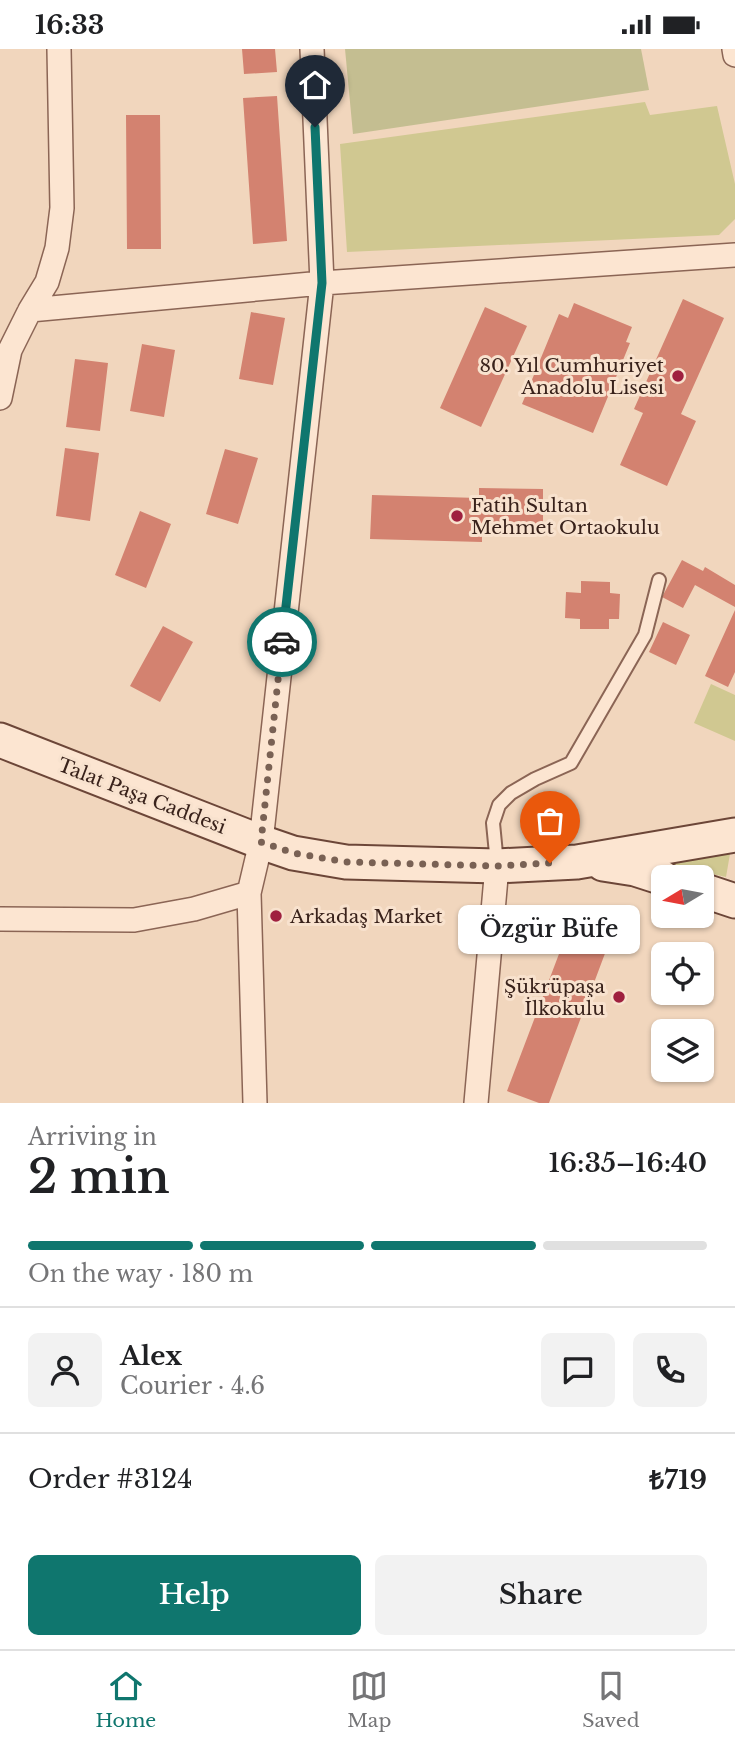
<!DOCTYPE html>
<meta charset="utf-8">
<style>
:root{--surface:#fff;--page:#f2f2f2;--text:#202124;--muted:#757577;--line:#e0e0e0;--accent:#0f766e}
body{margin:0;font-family:"Libre Baskerville",serif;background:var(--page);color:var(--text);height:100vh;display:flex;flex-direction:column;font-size:26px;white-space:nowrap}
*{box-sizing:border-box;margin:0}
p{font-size:23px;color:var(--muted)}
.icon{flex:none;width:38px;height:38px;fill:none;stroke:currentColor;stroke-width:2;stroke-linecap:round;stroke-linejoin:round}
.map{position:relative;height:1054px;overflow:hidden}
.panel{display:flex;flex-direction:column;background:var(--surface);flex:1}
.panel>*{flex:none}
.needle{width:46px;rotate:260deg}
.tools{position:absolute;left:651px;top:816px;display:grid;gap:14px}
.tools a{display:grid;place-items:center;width:63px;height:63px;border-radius:10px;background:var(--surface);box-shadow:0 2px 5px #0004;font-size:35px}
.pin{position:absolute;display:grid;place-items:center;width:60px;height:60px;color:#fff;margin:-72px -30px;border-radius:50% 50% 50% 0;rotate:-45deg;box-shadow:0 0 7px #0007}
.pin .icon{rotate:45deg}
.courier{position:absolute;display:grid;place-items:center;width:70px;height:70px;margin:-35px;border:5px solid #0f766e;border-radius:50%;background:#fff;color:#222;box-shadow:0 2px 9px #0007}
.bubble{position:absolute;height:49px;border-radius:10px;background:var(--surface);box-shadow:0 2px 5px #0004;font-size:23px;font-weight:600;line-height:49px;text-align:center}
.headline em{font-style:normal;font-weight:600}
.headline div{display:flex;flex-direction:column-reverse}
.headline{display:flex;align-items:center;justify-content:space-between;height:119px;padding:0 28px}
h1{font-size:46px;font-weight:600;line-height:52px}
.bar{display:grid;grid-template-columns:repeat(4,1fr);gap:10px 7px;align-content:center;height:84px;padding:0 28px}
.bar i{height:9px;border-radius:5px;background:var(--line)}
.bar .current{background:var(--accent)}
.bar p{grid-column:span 4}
.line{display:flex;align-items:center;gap:18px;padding:0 28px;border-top:2px solid var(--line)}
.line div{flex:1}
.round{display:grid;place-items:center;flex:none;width:74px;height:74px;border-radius:10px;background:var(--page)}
.primary-button{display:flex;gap:14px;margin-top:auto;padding:14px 28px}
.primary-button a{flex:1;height:80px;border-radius:10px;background:var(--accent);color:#fff;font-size:28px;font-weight:600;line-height:80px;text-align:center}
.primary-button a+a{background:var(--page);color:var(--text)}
.status{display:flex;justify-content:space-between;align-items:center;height:49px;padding:0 35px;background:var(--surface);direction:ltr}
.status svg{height:19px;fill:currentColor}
.dock{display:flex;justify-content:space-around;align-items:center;height:98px;border-top:2px solid var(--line);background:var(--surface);font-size:19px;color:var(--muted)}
.dock a{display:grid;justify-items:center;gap:4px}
.dock .current{color:var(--accent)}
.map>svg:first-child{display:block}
.green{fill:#d0c891}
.cemetery{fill:#c4be91}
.building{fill:#d38270}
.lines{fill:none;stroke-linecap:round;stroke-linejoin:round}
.service-casing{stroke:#8b6555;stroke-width:16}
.minor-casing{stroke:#8b6555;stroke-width:26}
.secondary-casing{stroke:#6c4638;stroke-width:37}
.service{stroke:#fce5d1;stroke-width:12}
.minor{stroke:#fce5d1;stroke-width:23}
.secondary{stroke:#fce5d1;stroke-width:33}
.done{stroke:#796154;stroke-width:7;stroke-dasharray:0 12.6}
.route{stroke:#0f766e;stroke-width:9}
.poi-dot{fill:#9f203f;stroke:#f8e2ce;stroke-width:2.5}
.labels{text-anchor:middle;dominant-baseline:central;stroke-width:6;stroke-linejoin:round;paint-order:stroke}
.poi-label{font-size:19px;fill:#39221b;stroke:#f8e2ce;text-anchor:end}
.street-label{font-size:19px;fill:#39221b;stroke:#f8e2ce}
</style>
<div class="status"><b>16:33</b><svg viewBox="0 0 49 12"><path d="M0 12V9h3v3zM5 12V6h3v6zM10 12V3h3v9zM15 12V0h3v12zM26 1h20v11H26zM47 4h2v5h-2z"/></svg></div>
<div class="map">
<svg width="735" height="1054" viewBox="0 0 735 1054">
<rect width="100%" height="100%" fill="#f1d6bd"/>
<!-- green -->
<path class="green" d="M645,53L650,66L717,57L735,135V170L719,186L347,203L340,95Z
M711,635L735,646V692L694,674Z
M731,799L726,828L649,811Z"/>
<!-- cemetery -->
<path class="cemetery" d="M345,0H641L649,41L353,85Z"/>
<!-- building -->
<path class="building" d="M242,0H275L277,23L244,25Z
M277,47L287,192L253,195L243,49Z
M126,66H160L161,200H127Z
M683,250L724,269L681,365L696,372L667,437L620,416L643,364L634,360Z
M574,254L632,278L626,293L630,294L593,384L522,355L559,265L568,269Z
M485,258L527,277L481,378L440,359Z
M251,263L285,269L273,336L239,330Z
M142,295L175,301L164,368L130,362Z
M75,310L108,314L100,382L66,378Z
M65,399L99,404L90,472L56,467Z
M225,400L258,409L238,475L206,465Z
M479,439L543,440V486L482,484V493L370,490L372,446L479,449Z
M140,462L171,475L146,539L115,526Z
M682,511L703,522L705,518L735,536V558L695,536L683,559L662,548Z
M581,532L610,533V544L620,545L619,570H609V580H580V570L565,569L566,543L581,544Z
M735,561V623L728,638L705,627Z
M663,573L690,586L676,616L649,603Z
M163,577L193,593L160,653L130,637Z
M573,868L613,883L549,1054H539L507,1042Z"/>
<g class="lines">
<defs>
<path id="service" d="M497,815L493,774L499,756L511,744L535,730L571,714L645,586L659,531"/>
<path id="minor" d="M734,0L735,6
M30,261L322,234L735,206
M0,349L10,301L30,261L47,233L57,199L62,159L59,0
M0,870L134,871L194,860L249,844
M255,1054L249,844L261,793L322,234L312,0
M476,1054L497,817"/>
<path id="secondary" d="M0,691L261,793L293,804L346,813L497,817L577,813L735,786
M603,815L635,820L663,829
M702,841L735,852"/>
</defs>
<!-- service casing -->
<use href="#service" class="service-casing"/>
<!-- minor casing -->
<use href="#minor" class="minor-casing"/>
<!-- secondary casing -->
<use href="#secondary" class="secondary-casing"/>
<!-- service -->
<use href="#service" class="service"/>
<!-- minor -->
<use href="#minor" class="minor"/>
<!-- secondary -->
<use href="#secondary" class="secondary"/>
</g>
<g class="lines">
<!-- done -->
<path class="done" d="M282,593L261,793L293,804L346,813L497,817L550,814"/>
<!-- route -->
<path class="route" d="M282,593L322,234L315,78"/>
</g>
<!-- markers -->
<g class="poi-dot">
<circle cx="678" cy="327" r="7"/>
<circle cx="457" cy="467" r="7"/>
<circle cx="276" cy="867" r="7"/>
<circle cx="619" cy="948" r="7"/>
</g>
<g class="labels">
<!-- poi labels -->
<g class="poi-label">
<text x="664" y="316">80. Yıl Cumhuriyet<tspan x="664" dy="22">Anadolu Lisesi</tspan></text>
<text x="471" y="456" text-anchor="start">Fatih Sultan<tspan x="471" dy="22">Mehmet Ortaokulu</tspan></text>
<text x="290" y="867" text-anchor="start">Arkadaş Market</text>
<text x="605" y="937">Şükrüpaşa<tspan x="605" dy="22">İlkokulu</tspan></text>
</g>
<!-- street labels -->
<g class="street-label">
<text transform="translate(142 747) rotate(21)">Talat Paşa Caddesi</text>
</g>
</g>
</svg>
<div class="tools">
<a><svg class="needle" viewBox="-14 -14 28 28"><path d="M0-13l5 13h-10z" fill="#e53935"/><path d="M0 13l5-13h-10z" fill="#757577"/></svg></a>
<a><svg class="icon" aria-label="locate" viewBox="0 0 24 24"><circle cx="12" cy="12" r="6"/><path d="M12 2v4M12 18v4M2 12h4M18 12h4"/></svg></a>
<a><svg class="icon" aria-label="layers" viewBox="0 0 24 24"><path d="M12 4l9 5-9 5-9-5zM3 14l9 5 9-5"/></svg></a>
</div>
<div class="pin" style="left:550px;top:814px;background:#ea580c"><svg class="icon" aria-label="bag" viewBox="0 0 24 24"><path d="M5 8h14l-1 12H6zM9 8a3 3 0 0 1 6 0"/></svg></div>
<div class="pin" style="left:315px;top:78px;background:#1f2937"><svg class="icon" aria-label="home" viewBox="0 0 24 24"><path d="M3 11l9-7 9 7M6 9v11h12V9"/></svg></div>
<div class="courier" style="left:282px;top:593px"><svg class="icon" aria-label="car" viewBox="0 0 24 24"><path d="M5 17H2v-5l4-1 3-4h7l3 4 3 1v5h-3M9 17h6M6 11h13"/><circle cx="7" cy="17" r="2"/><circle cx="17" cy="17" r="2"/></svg></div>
<div class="bubble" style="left:458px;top:856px;width:182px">Özgür Büfe</div>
</div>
<section class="panel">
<div class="headline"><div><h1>2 min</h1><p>Arriving in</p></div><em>16:35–16:40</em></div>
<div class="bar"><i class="current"></i><i class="current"></i><i class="current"></i><i></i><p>On the way · 180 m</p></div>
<div class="line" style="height:126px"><a class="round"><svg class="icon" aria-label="person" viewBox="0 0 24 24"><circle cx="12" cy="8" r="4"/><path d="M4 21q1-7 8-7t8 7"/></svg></a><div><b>Alex</b><p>Courier · 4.6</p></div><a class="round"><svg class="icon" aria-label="chat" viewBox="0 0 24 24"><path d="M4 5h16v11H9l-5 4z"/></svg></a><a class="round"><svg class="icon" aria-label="phone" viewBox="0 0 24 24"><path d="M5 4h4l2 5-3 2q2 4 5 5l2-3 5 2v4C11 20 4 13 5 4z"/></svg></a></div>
<div class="line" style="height:91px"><div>Order #3124</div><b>₺719</b></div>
<div class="primary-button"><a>Help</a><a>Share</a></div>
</section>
<nav class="dock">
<a class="current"><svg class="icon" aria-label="home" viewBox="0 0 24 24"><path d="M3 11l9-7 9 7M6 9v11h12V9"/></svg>Home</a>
<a><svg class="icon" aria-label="map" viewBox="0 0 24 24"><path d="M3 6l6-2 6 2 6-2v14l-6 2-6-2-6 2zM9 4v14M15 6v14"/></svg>Map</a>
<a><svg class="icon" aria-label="saved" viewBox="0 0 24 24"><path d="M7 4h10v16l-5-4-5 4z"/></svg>Saved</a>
</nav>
